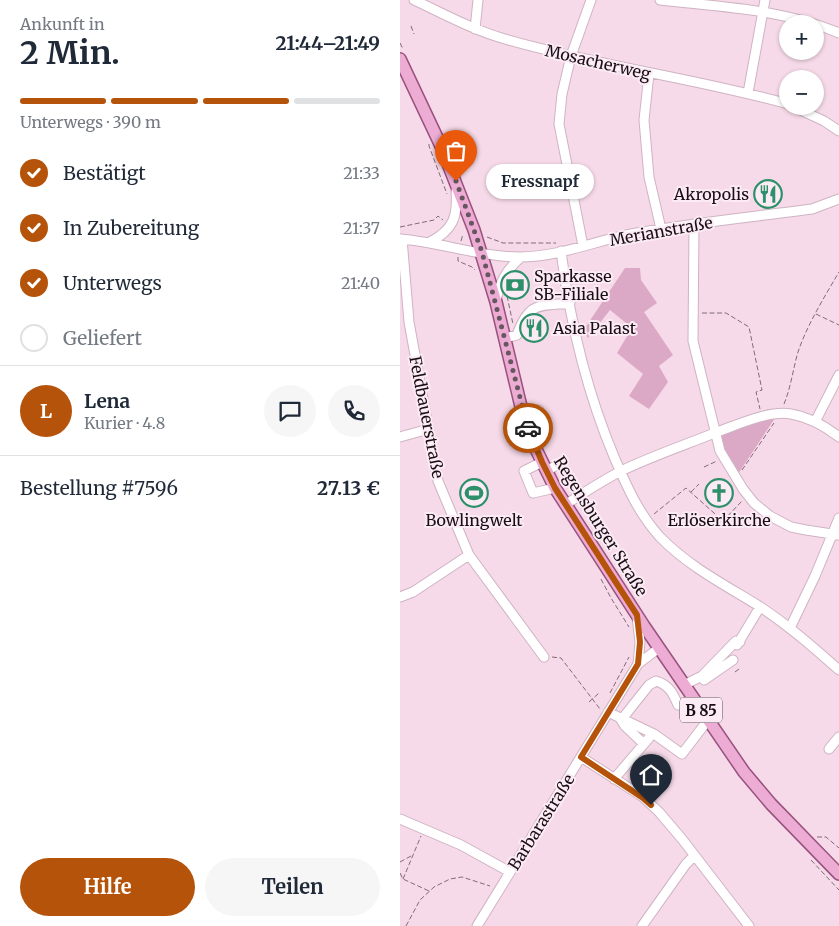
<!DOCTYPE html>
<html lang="de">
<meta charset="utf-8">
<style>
:root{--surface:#fff;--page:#f6f6f7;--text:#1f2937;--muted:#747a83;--line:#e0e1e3;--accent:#b45309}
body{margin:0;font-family:Merriweather,serif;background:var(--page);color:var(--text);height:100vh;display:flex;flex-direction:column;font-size:19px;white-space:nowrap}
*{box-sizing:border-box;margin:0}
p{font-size:16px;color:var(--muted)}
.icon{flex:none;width:28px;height:28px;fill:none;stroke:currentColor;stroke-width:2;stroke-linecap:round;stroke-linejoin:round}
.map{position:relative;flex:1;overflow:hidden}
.details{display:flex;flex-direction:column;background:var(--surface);width:400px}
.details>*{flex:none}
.buttons{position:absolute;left:379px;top:15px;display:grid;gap:10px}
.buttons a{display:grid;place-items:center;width:45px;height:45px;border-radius:50%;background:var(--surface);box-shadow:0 1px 4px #0004;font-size:25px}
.pin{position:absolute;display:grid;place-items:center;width:42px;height:42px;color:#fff;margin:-51px -21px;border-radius:50% 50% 50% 0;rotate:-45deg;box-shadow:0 0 5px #0007}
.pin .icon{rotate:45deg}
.courier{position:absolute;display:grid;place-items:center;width:50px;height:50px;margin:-25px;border:4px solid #b45309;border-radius:50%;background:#fff;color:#222;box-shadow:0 1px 6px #0007}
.bubble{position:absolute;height:35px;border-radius:18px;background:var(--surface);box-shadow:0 1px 4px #0004;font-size:16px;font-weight:700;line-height:35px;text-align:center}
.summary em{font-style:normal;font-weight:700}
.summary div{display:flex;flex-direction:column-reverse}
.summary{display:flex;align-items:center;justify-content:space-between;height:85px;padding:0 20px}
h1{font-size:32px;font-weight:700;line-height:38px}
.bar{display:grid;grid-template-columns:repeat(4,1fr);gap:8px 5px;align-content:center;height:60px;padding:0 20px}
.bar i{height:6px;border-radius:4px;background:var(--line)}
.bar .active{background:var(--accent)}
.bar p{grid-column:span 4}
.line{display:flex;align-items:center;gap:12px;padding:0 20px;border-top:1px solid var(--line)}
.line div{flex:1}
.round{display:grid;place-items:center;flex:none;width:52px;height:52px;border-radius:26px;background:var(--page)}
ol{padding:0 20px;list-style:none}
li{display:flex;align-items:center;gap:15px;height:55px}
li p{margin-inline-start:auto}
li .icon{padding:5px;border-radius:50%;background:var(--accent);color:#fff;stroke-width:4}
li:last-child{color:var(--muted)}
li i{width:28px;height:28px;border:2px solid var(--line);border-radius:50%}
.primary-button{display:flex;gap:10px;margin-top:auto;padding:10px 20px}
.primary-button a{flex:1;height:58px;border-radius:30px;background:var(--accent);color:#fff;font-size:20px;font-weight:700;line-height:58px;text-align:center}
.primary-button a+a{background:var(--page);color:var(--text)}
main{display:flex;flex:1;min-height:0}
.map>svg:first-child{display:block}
.green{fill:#dba9c5}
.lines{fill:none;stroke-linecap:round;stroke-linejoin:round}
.minor-casing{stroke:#cfb3c2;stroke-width:11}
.major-casing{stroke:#99517d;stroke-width:14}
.path{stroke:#7e6c75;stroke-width:1;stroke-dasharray:5 2.5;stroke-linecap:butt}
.minor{stroke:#fff;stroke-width:9}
.major{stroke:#ecacd3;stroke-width:11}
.done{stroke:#66565f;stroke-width:5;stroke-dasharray:0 9}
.route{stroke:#b45309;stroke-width:6}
.labels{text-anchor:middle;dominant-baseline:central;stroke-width:4;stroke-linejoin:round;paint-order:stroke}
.shield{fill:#fcebf4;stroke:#5c5157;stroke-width:1}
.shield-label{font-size:15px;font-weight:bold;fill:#180f14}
.street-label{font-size:16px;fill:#180f14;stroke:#fcebf4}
.poi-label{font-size:16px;fill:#180f14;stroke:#fcebf4;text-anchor:start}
</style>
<main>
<section class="details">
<div class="summary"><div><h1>2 Min.</h1><p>Ankunft in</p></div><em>21:44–21:49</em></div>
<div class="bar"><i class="active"></i><i class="active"></i><i class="active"></i><i></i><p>Unterwegs · 390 m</p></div>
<ol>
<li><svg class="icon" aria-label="check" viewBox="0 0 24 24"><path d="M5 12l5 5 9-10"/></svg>Bestätigt<p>21:33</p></li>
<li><svg class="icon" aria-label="check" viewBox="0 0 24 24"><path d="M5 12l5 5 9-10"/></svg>In Zubereitung<p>21:37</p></li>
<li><svg class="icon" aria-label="check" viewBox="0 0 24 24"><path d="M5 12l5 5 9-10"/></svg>Unterwegs<p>21:40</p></li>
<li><i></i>Geliefert</li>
</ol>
<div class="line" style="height:90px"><b class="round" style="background:var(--accent);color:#fff">L</b><div><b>Lena</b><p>Kurier · 4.8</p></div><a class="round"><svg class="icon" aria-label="chat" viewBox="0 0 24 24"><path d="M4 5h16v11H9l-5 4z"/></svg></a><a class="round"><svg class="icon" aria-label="phone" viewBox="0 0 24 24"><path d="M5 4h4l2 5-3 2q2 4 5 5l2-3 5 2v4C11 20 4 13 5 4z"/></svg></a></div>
<div class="line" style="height:65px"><div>Bestellung #7596</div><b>27.13 €</b></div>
<div class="primary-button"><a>Hilfe</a><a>Teilen</a></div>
</section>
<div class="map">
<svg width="439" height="926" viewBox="0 0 439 926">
<rect width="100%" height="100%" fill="#f7dae9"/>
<!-- green -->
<path class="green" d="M225,268H240L241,280L257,303L244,312L273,355L259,366L268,382L249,409L229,396L243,374L217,353L232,328L210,310L188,338L183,331Z
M377,415L336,477L316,434Z"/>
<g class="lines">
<defs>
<path id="minor" d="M14,0C44,14 73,30 105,39C198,66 295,78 388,104
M260,0C320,7 383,9 439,33
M75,29L78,0
M249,74L244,120L249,177L261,229
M348,93L365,0
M392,106L424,121L439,131
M294,225L293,341L320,451L343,489L354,503L370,516L391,527L406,530L439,535
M0,239C40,242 81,257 120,257C158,257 195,241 231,234C291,223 352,217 412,209L439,199
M2,239L9,322L38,481L69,555L144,657
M30,242C53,230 58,217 56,191
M183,246L159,124L162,94L171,56L191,0
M161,251C170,322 187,393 215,459C227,487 239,514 260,537C288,566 325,585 359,606C388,625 413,647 439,670
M96,301C100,282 106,270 121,257
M104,338L117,335C129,302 138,306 170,303
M123,415L139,410
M415,422L439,375
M0,437L29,429
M142,462L124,471L133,493L155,488
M146,471L161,463
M165,505C183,493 202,481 221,471C252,456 285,445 317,432C337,425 369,410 391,414C409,417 425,426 439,437
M0,597L13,592L69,555
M237,617L240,642L238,664
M390,628L415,576L439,518
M337,645L360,607
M304,680L333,660
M284,685L302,676L336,641L340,642
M208,712L254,734L282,754L308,720
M220,718L225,726L244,744
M222,719L249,685L256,681C269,685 273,693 278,705
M429,749L439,737
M181,757L243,797L259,812L282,839L349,926
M214,779L249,738
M0,819L61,845L110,872
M77,926L238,664L259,648
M242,926L286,864L294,856"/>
<path id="major" d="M0,59L41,146L74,230L96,302L123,415L131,439L155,488L244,626L344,772L371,804L439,874"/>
</defs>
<!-- minor casing -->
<use href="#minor" class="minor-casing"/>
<!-- major casing -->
<use href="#major" class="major-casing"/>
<!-- path -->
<path class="path" d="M11,26L14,34
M0,43L3,49
M29,144V146L47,194
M0,227L34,220L38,216L43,220
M87,237L103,243H156
M61,241L63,234
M58,257V261L72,267L75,270
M107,296L113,324
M302,313H326L349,327L362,390L356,392L360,409
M416,314L439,325
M384,404C391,387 393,369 398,352C407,325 425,296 439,272
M304,467L317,461
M342,470L374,423
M291,492L299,484
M254,514L286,488L323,521L342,501
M201,579L211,598L229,627
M152,657L161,658L200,709
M335,672L339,669
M210,693L229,657
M189,702L199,693
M417,837H426L439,848
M411,860L439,890
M0,862L11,856
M0,873L3,879L29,891
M3,879L21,836
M6,926L20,900L34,887L50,879L62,877L90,886"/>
<!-- minor -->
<use href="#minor" class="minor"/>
<!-- major -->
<use href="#major" class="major"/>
</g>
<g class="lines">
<!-- done -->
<path class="done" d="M56,181L82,252L128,428"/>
<!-- route -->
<path class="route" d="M128,428L142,462L155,488L237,615L240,642L238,664L181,757L243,798L251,805"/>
</g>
<!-- icons -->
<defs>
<symbol id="restaurant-ring" viewBox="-11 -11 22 22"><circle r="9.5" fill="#fcebf4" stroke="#2d906a" stroke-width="1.5"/><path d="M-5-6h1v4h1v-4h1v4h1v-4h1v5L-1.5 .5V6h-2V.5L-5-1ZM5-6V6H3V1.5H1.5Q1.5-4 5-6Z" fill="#2d906a"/></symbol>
<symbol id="bank-ring" viewBox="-11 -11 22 22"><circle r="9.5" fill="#fcebf4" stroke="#2d906a" stroke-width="1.5"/><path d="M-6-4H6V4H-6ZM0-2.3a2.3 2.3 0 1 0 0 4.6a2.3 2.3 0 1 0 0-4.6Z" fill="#2d906a"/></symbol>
<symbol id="stadium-ring" viewBox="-11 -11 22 22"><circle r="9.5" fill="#fcebf4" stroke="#2d906a" stroke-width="1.5"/><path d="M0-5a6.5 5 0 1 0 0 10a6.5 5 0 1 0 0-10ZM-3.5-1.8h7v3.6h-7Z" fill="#2d906a"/></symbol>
<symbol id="church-ring" viewBox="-11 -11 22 22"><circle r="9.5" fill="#fcebf4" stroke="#2d906a" stroke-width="1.5"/><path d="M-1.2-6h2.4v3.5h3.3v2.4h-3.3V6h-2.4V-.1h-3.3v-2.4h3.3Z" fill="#2d906a"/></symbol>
</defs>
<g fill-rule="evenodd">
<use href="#restaurant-ring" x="352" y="178" width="32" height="32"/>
<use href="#bank-ring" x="99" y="269" width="32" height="32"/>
<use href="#restaurant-ring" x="118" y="312" width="32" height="32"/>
<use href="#stadium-ring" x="58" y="477" width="32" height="32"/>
<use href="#church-ring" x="303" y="477" width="32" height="32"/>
</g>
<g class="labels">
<!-- shield labels -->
<rect class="shield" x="280" y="697.5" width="42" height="25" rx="4"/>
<g class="shield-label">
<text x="301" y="710">B 85</text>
</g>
<!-- street labels -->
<g class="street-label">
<text transform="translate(198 62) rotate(13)">Mosacherweg</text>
<text transform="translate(261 231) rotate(-10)">Merianstraße</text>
<text transform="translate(27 417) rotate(79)">Feldbauerstraße</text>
<text transform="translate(201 526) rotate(58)">Regensburger Straße</text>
<text transform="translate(141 822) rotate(-58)">Barbarastraße</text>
</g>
<!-- poi labels -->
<g class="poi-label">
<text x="349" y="194" text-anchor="end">Akropolis</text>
<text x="134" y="276">Sparkasse<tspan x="134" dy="18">SB-Filiale</tspan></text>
<text x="153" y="328">Asia Palast</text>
<text x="74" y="520" text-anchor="middle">Bowlingwelt</text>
<text x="319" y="520" text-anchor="middle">Erlöserkirche</text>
</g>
</g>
</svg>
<div class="buttons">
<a>+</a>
<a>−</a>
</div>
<div class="pin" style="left:56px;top:181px;background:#ea580c"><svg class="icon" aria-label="bag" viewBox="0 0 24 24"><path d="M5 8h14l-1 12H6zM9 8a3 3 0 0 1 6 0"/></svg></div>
<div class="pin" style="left:251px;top:805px;background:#1f2937"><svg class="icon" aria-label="home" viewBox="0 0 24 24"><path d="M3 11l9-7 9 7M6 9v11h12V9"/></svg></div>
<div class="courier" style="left:128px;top:428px"><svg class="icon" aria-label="car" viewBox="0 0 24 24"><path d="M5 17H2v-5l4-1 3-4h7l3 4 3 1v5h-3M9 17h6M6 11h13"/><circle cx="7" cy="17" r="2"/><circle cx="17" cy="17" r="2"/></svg></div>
<div class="bubble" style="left:86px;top:164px;width:108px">Fressnapf</div>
</div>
</main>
